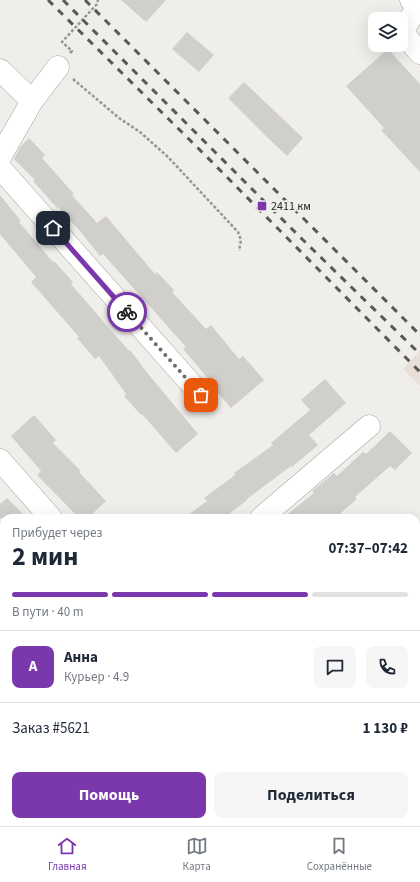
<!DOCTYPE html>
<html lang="ru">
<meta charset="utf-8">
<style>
:root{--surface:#fff;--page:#f6f6f7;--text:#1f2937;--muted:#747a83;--line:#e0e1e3;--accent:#7b38ac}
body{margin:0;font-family:"Source Sans 3",sans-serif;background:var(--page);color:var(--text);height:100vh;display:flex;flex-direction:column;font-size:15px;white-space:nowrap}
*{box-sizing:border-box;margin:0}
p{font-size:13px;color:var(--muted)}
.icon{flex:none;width:22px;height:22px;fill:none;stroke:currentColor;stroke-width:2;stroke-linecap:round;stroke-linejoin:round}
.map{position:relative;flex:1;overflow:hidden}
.details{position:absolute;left:0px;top:514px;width:420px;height:312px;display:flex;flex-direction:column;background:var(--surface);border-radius:12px 12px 0 0;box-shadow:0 4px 16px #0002}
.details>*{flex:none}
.controls{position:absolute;left:368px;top:12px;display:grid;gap:8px}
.controls a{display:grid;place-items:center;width:40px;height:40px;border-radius:8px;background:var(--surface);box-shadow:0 4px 16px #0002;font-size:20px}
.pin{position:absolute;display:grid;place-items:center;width:34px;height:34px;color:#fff;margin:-17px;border-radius:8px;box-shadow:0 2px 6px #0006}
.courier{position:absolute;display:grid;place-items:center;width:40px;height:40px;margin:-20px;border:3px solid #7b38ac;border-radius:50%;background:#fff;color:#222;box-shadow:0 1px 5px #0007}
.head em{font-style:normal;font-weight:700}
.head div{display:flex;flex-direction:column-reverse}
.head{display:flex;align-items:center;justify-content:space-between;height:68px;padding:0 12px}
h1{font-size:26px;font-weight:700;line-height:30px}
.bar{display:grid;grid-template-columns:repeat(4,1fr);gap:6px 4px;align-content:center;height:48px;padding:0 12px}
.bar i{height:5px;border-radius:3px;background:var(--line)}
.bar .selected{background:var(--accent)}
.bar p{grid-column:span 4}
.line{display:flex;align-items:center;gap:10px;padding:0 12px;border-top:1px solid var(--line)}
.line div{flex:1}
.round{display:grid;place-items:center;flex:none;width:42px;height:42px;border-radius:8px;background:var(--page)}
.button{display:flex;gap:8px;margin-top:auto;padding:8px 12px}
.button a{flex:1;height:46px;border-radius:8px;background:var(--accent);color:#fff;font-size:16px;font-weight:700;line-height:46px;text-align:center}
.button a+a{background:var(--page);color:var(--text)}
.dock{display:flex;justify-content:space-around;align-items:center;height:56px;border-top:1px solid var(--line);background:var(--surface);font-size:11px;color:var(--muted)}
.dock a{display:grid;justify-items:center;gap:2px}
.dock .selected{color:var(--accent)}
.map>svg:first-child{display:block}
.built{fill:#e8e0d8}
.building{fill:#d1cfcc}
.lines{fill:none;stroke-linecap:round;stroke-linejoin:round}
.minor-casing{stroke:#a7a4a2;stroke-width:23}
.path{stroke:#979694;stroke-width:2.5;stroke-dasharray:3 2;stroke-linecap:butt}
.minor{stroke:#fff;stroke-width:22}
.rail{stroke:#595957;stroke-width:3;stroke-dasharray:7 7;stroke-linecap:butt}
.done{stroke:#6f6e6c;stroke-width:4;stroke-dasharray:0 7.2}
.route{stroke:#7b38ac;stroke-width:5}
.poi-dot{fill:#7b38ac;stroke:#f0eeeb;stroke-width:1.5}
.labels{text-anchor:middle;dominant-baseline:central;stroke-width:4;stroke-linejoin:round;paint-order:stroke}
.poi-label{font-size:12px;fill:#292928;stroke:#f0eeeb;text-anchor:start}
</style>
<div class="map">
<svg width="420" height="826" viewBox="0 0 420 826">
<rect width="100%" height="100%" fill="#f0eeeb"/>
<!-- built -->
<path class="built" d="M420,350V386L403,369Z"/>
<!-- building -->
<path class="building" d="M121,0H166L146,22Z
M187,32L214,55L199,72L172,49Z
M388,49L420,84V172L381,130L384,128L346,86Z
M244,82L303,138L287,156L268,138L228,98Z
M29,138L45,155L42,158L74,194L72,195L97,223L106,216L155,274L157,272L174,290L172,292L206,329L211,325L239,359L243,356L264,380L231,408L210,384L212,383L183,349L186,347L103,254L100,256L79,230L58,207L57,208L33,181L35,180L14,159L20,147Z
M0,195L21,221L19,222L53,262L54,261L73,282L71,284L129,351L130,350L149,375L198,434L176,453L142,414L141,415L124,396L126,394L99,356L95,359L77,338L79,337L31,282L36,277L0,234Z
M325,379L346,403L309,435L318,445L292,467L291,466L247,499V500L224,518H184L207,501L204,498L235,475L234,473L273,445L271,443L310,410L301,400Z
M34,415L56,440L53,443L81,471L79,472L106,501L88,518H79L37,475L41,471L11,436Z
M390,431L412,453L395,470L390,466L355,497L357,499L335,518H283L314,493L312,491L334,473L337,476L363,452L366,454Z
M7,498L27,518H0V504Z"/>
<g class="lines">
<defs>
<path id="minor" d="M411,0L418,6L402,32L420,53
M0,70L32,101
M0,157L32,101L58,67
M0,168L201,395
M0,460L51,518
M261,518L369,426
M416,640L420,637
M0,733L4,729
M305,822L308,826
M196,826L201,822"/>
</defs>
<!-- minor casing -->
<use href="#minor" class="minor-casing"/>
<!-- path -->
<path class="path" d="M70,53L72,51L62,42L97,4L98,0
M73,79L119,118L140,132L168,157L238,232L241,240L239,251"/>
<!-- minor -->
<use href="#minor" class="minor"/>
<!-- rail -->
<path class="rail" d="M48,0L205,155L420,372
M63,0L302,239L420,354
M85,0L420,335"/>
</g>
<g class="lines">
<!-- done -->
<path class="done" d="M127,312L201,395"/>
<!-- route -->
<path class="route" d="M53,228L127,312"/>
</g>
<!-- markers -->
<rect class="poi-dot" x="257" y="201" width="10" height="10" rx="2"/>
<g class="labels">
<!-- poi labels -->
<g class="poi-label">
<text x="271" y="206">2411 км</text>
</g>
</g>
</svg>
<div class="controls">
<a><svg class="icon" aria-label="layers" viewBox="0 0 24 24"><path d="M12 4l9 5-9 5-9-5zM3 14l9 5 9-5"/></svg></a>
</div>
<div class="pin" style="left:201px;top:395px;background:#ea580c"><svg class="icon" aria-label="bag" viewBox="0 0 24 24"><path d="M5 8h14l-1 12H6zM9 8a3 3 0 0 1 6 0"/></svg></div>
<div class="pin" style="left:53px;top:228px;background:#1f2937"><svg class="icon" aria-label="home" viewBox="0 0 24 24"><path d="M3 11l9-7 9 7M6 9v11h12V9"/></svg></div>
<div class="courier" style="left:127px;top:312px"><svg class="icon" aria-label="bike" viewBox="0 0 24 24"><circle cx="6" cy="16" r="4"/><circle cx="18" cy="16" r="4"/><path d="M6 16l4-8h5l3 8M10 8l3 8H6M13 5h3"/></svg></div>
<section class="details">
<div class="head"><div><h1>2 мин</h1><p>Прибудет через</p></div><em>07:37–07:42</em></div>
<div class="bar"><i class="selected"></i><i class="selected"></i><i class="selected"></i><i></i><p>В пути · 40 m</p></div>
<div class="line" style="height:72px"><b class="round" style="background:var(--accent);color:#fff">А</b><div><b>Анна</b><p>Курьер · 4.9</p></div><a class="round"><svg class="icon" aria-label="chat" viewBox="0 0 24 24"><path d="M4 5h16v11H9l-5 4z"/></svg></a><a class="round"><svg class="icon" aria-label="phone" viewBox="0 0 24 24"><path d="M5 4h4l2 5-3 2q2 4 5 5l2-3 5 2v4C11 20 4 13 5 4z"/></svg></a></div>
<div class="line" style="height:52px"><div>Заказ #5621</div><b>1 130 ₽</b></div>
<div class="button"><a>Помощь</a><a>Поделиться</a></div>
</section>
</div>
<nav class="dock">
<a class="selected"><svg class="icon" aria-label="home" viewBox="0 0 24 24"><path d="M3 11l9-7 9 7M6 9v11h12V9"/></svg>Главная</a>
<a><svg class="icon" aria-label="map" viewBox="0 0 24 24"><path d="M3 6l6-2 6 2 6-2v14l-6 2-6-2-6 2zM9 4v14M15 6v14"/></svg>Карта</a>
<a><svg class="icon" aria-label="saved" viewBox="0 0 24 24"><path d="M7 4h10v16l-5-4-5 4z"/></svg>Сохранённые</a>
</nav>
